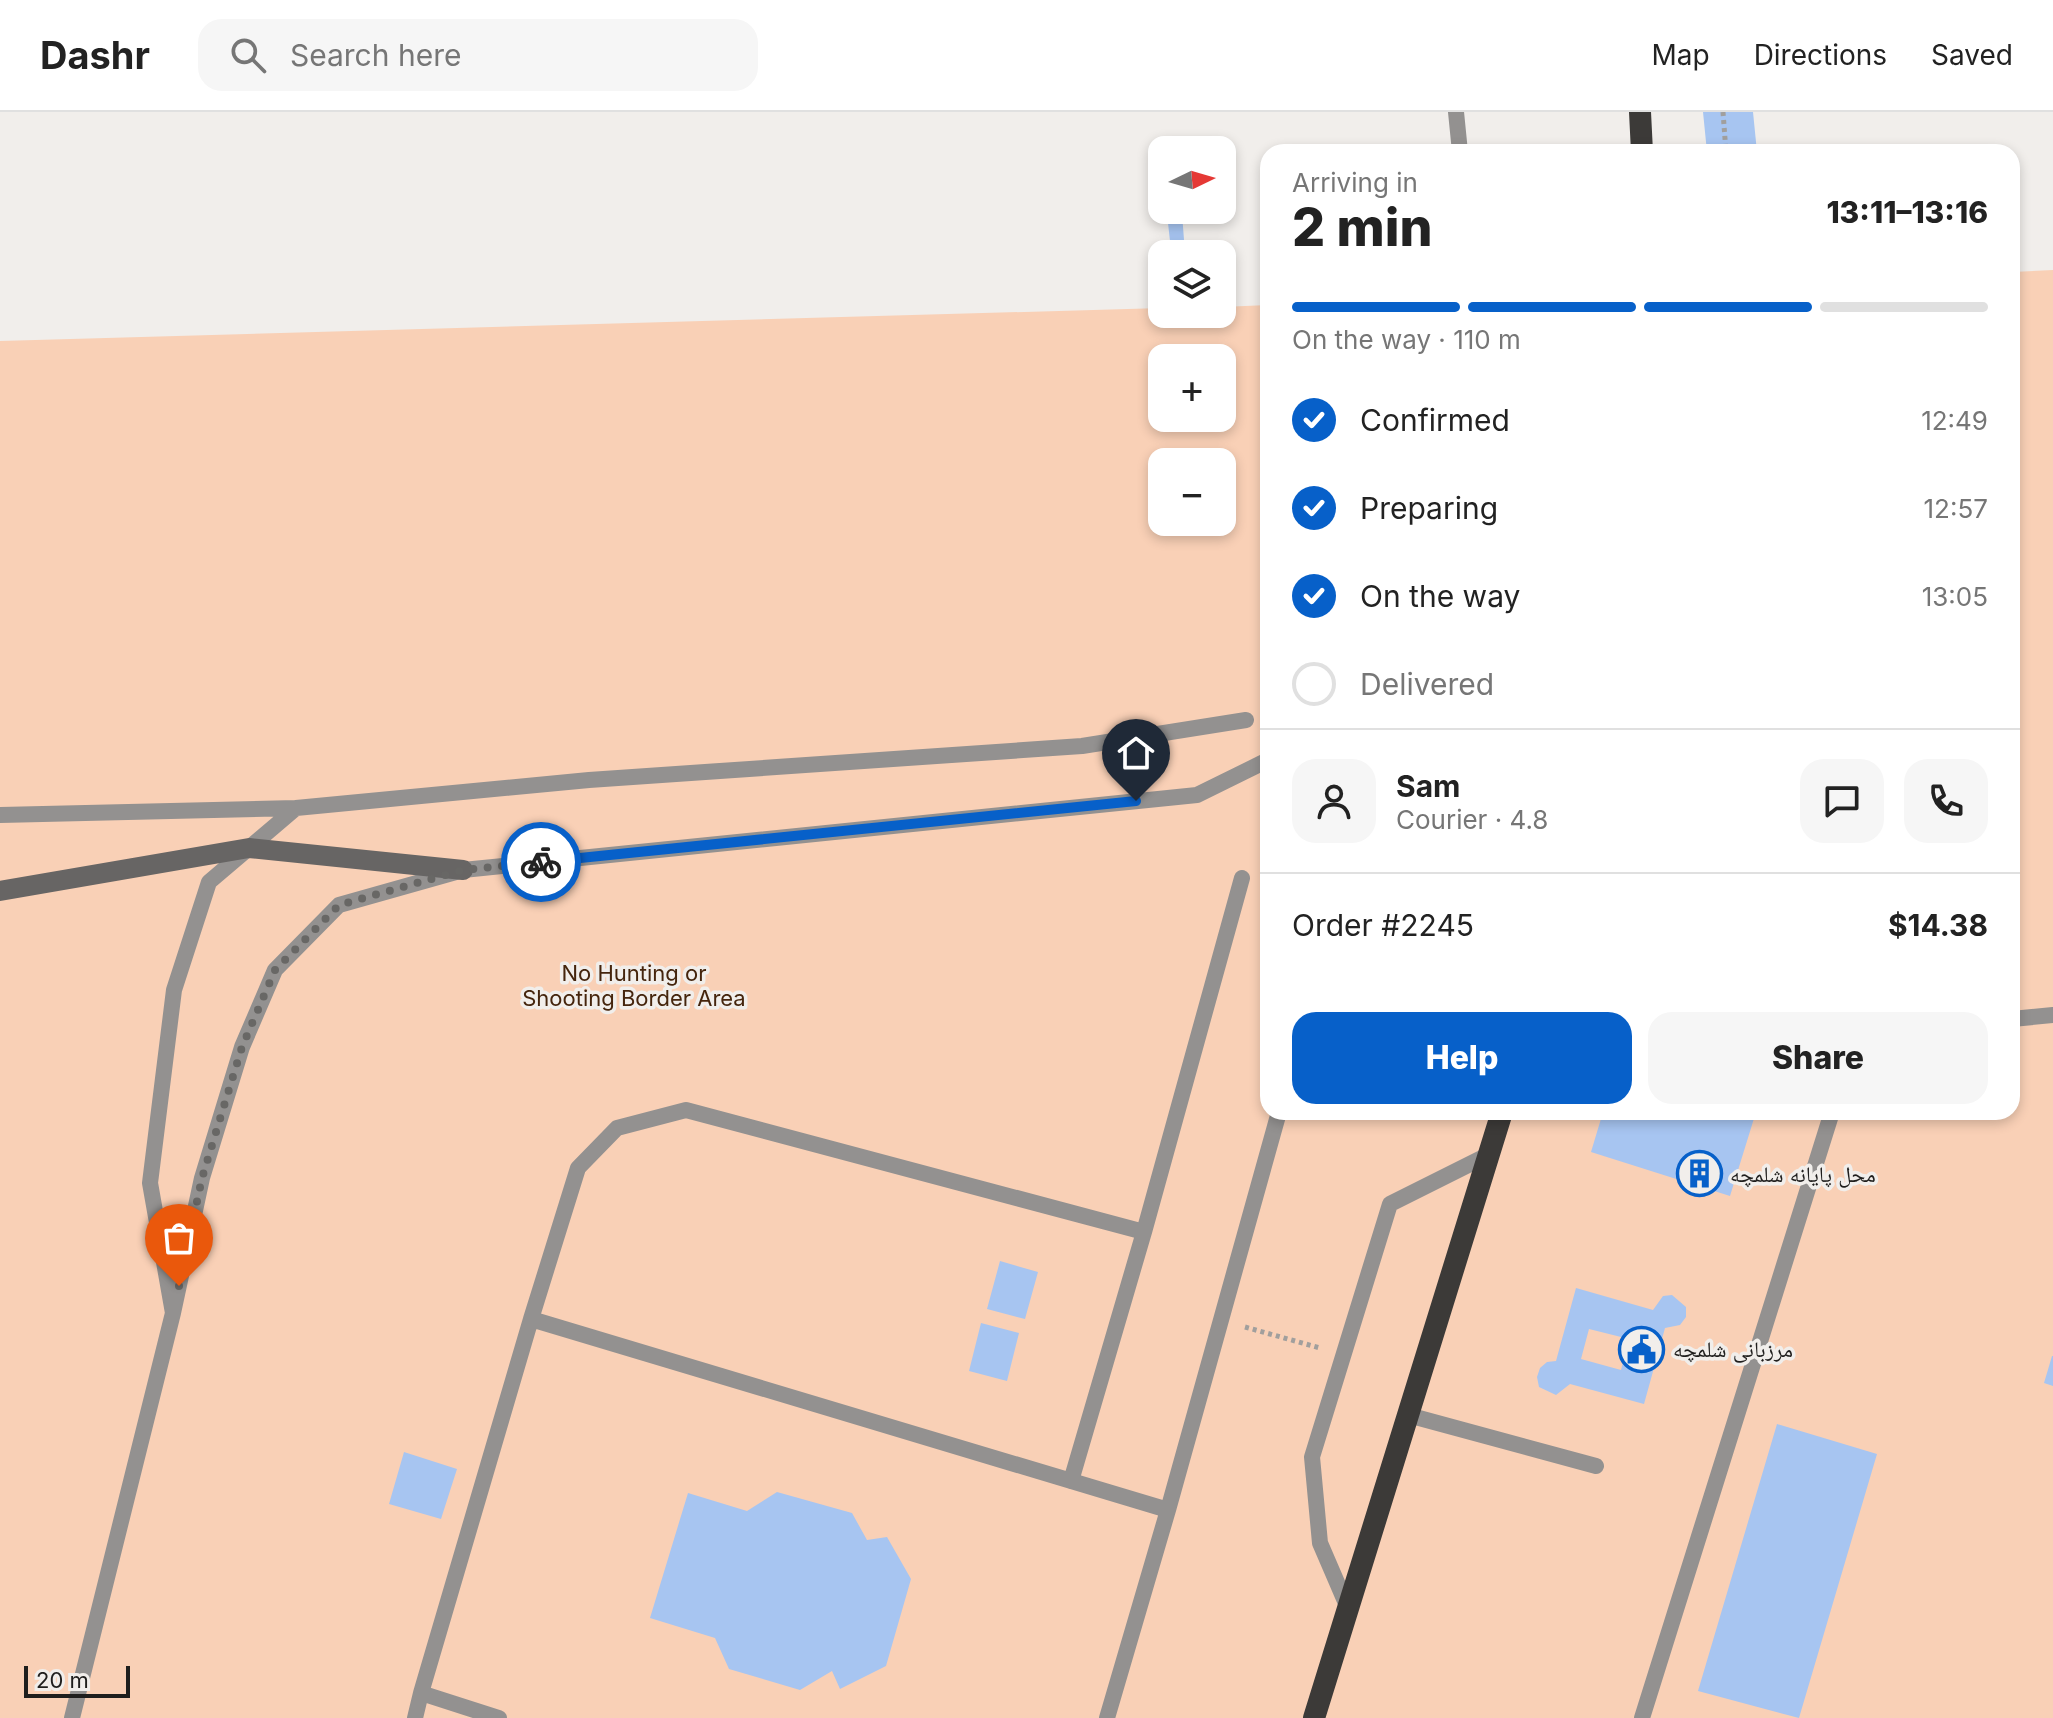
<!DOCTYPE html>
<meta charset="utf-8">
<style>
:root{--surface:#fff;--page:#f6f6f6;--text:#222;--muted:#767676;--line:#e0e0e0;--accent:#0760c9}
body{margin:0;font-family:Inter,"Noto Naskh Arabic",sans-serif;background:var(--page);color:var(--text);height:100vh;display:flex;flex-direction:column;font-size:30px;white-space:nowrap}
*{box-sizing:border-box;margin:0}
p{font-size:26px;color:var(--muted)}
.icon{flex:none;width:44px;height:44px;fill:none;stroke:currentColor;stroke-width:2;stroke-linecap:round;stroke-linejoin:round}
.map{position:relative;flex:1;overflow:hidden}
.panel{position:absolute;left:1260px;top:32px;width:760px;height:976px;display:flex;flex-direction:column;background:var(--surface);border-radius:24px;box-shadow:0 4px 12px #0003}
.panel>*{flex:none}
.needle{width:52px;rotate:85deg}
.buttons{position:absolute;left:1148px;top:24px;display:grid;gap:16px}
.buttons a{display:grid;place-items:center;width:88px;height:88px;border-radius:16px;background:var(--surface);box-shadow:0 4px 12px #0003;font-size:40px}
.scale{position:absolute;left:24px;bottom:20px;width:106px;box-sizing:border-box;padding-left:8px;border:4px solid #1f1e1d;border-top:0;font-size:22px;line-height:28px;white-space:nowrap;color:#1f1e1d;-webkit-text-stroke:6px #f1eeeb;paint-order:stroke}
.pin{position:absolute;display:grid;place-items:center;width:68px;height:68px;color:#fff;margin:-82px -34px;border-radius:50% 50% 50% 0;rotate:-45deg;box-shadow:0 0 8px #0007}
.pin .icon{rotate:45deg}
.courier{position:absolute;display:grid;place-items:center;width:80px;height:80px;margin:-40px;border:6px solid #0760c9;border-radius:50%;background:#fff;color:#222;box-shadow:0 2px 10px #0007}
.head em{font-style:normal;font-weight:800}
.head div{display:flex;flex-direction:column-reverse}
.head{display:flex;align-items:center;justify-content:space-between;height:136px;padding:0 32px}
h1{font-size:52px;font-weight:800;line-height:60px}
.bar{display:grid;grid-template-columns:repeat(4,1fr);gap:12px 8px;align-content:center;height:96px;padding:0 32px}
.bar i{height:10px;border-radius:6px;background:var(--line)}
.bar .selected{background:var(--accent)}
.bar p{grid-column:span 4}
.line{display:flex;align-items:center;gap:20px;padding:0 32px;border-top:2px solid var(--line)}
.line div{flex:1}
.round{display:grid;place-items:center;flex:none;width:84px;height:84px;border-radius:24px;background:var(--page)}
ol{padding:0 32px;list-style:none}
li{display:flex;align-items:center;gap:24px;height:88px}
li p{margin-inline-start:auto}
li .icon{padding:8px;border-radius:50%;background:var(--accent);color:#fff;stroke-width:4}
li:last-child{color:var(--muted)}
li i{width:44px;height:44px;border:4px solid var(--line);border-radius:50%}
.action{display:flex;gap:16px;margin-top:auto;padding:16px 32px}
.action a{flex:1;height:92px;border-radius:24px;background:var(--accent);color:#fff;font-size:32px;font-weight:800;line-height:92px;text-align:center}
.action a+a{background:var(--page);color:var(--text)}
header{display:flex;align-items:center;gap:48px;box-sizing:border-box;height:112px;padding:0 40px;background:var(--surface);border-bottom:2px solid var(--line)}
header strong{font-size:38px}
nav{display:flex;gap:44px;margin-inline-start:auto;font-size:28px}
.search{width:560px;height:72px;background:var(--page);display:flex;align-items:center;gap:20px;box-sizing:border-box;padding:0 28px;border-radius:24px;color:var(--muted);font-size:30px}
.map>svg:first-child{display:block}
.green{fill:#f9d0b6;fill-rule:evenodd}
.building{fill:#a7c5f1;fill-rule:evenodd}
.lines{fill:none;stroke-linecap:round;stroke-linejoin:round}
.path{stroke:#a19f9d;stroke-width:5;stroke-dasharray:4 4;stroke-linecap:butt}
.service{stroke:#939190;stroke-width:16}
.secondary{stroke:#676564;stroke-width:20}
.trunk{stroke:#3c3a38;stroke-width:22}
.done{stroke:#686765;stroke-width:8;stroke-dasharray:0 14.4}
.route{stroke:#0760c9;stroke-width:10}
.labels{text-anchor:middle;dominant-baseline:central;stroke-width:7;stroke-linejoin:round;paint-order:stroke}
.park-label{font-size:22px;fill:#45250d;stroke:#f1eeeb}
.poi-label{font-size:22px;fill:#1f1e1d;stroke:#f1eeeb;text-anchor:start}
</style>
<header>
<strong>Dashr</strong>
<div class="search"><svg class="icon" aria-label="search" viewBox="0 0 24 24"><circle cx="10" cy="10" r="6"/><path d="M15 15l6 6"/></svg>Search here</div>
<nav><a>Map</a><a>Directions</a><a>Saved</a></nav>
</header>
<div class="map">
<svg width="2053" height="1606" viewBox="0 0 2053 1606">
<rect width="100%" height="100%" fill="#f1eeeb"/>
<!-- green -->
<path class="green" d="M2053,158V1606H0V229L1162,196V202H1222V195L1268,193V1000H2012V160ZM1162,246H1222V306H1162ZM1162,350H1222V410H1162Z"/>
<!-- building -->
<path class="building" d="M1703,0H1753L1757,40H1707Z
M1182,101L1184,128L1170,129L1167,102Z
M1603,1000H1756L1730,1084L1591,1040Z
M1000,1149L1038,1160L1025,1207L987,1197Z
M1576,1176L1653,1198L1663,1184L1672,1183L1686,1195V1205L1680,1213L1665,1216L1644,1292L1570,1272L1556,1283L1539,1275L1537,1265L1540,1256L1547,1250L1556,1249ZM1589,1217L1629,1227L1621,1258L1581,1247Z
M981,1211L1019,1221L1007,1269L969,1259Z
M2052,1244H2053V1274L2044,1271Z
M1777,1312L1877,1342L1799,1606L1698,1579Z
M404,1340L457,1357L441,1407L389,1392Z
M777,1380L852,1401L867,1428L887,1425L911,1467L886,1554L840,1577L832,1559L800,1578L729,1557L715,1526L650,1506L688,1381L747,1399Z"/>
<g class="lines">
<!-- path -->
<path class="path" d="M1723,0L1726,40
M1245,1215L1320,1236"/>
<!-- service -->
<path class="service" d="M1456,0L1460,40
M1246,608L1082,634L589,668L296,696L209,770L174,878L150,1071L173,1201L202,1066L242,935L275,858L339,793L463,758L1197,683L1268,648
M0,703L296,696
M2012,907L2053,903
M1144,1120L1242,766
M531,1207L578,1056L617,1016L686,998L1144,1120L1071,1369
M1408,1303L1596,1354
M1168,1398L1279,1000
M1348,1496L1320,1431L1312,1345L1390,1092L1488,1043
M72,1606L173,1201
M415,1606L421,1581
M499,1606L421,1581L531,1207L1168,1398L1107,1606
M1642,1606L1832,1000"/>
<!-- secondary -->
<path class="secondary" d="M0,779L249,736L463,758"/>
<!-- trunk -->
<path class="trunk" d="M1640,0L1642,40
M1314,1606L1502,1000"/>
</g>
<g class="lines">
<!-- done -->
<path class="done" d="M179,1174L202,1066L242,935L275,858L339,793L463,758L541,750"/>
<!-- route -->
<path class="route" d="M541,750L1136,689"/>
</g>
<!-- icons -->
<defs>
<symbol id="building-ring" viewBox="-11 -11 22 22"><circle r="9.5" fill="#f1eeeb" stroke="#0760c9" stroke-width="1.5"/><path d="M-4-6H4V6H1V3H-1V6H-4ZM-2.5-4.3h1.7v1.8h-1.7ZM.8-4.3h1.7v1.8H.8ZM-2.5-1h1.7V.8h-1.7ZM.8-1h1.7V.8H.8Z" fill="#0760c9"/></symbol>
<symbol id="civic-ring" viewBox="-11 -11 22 22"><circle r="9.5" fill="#f1eeeb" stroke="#0760c9" stroke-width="1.5"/><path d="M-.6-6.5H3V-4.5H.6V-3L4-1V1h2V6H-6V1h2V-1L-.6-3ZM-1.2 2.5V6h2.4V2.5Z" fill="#0760c9"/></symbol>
</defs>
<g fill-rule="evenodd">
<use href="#building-ring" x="1674" y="1036" width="51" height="51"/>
<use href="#civic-ring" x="1616" y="1212" width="51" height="51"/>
</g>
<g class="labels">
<!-- park labels -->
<g class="park-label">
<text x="634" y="861">No Hunting or<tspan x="634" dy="25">Shooting Border Area</tspan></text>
</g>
<!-- poi labels -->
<g class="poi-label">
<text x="1730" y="1062">محل پایانه شلمچه</text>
<text x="1673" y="1237">مرزبانی شلمچه</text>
</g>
</g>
</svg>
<div class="buttons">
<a><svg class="needle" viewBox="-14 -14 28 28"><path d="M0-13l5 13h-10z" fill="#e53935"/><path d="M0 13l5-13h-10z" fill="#767676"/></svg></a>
<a><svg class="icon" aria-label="layers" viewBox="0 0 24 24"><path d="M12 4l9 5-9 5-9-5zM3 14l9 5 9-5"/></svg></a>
<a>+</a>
<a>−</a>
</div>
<div class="scale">20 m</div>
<div class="pin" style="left:179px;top:1174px;background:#ea580c"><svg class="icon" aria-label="bag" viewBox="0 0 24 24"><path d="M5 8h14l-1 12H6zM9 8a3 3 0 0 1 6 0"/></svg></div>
<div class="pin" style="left:1136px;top:689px;background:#1f2937"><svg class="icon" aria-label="home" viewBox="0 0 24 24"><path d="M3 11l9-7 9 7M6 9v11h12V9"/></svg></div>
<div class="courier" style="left:541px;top:750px"><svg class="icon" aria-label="bike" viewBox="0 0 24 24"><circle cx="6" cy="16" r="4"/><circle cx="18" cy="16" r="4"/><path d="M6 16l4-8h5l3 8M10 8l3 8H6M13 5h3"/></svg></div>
<section class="panel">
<div class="head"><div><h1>2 min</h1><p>Arriving in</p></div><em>13:11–13:16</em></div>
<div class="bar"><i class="selected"></i><i class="selected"></i><i class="selected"></i><i></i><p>On the way · 110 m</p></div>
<ol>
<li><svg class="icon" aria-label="check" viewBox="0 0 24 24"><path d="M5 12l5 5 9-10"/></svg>Confirmed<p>12:49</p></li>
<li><svg class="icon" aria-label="check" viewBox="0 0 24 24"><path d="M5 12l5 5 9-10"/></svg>Preparing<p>12:57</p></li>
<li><svg class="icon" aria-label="check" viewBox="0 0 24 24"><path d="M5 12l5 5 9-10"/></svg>On the way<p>13:05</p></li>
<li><i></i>Delivered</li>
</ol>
<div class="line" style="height:144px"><a class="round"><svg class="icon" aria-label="person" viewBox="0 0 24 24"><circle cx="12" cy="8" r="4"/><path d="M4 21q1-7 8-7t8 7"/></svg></a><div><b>Sam</b><p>Courier · 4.8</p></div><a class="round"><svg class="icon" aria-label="chat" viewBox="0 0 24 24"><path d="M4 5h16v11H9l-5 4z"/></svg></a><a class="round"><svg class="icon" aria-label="phone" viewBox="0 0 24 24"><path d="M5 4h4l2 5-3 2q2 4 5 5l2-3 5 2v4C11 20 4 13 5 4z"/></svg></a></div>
<div class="line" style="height:104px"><div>Order #2245</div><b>$14.38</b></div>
<div class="action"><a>Help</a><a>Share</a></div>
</section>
</div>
